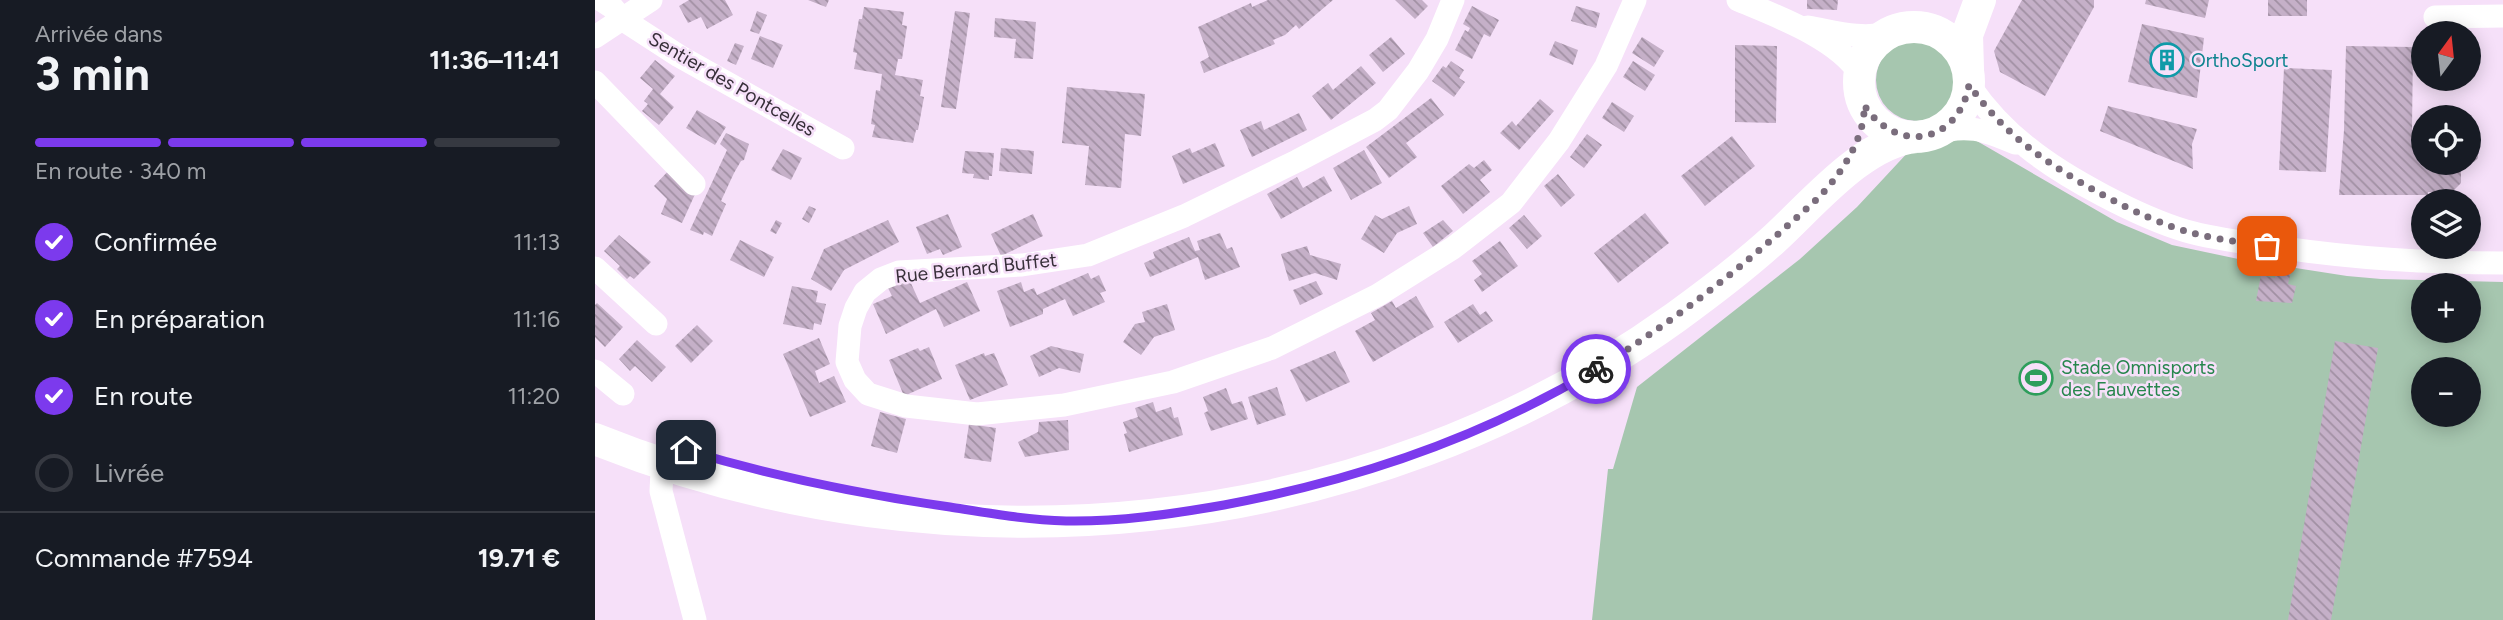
<!DOCTYPE html>
<html lang="fr">
<meta charset="utf-8">
<style>
:root{--surface:#171b24;--page:#242831;--text:#f1f3f6;--muted:#9ea1a6;--line:#363941;--accent:#7c3aed}
body{margin:0;font-family:Figtree,sans-serif;background:var(--page);color:var(--text);height:100vh;display:flex;flex-direction:column;font-size:26px;white-space:nowrap}
*{box-sizing:border-box;margin:0}
p{font-size:23px;color:var(--muted)}
.icon{flex:none;width:38px;height:38px;fill:none;stroke:currentColor;stroke-width:2;stroke-linecap:round;stroke-linejoin:round}
.map{position:relative;flex:1;overflow:hidden}
.drawer{display:flex;flex-direction:column;background:var(--surface);width:595px}
.drawer>*{flex:none}
.needle{width:46px;rotate:15deg}
.fabs{position:absolute;left:1816px;top:21px;display:grid;gap:14px}
.fabs a{display:grid;place-items:center;width:70px;height:70px;border-radius:50%;background:var(--surface);box-shadow:0 4px 18px #0003;font-size:35px}
.pin{position:absolute;display:grid;place-items:center;width:60px;height:60px;color:#fff;margin:-30px;border-radius:14px;box-shadow:0 4px 10px #0006}
.courier{position:absolute;display:grid;place-items:center;width:70px;height:70px;margin:-35px;border:5px solid #7c3aed;border-radius:50%;background:#fff;color:#222;box-shadow:0 2px 9px #0007}
.overview em{font-style:normal;font-weight:700}
.overview div{display:flex;flex-direction:column-reverse}
.overview{display:flex;align-items:center;justify-content:space-between;height:119px;padding:0 35px}
h1{font-size:46px;font-weight:700;line-height:52px}
.bar{display:grid;grid-template-columns:repeat(4,1fr);gap:10px 7px;align-content:center;height:84px;padding:0 35px}
.bar i{height:9px;border-radius:5px;background:var(--line)}
.bar .current{background:var(--accent)}
.bar p{grid-column:span 4}
.line{display:flex;align-items:center;gap:18px;padding:0 35px;border-top:2px solid var(--line)}
.line div{flex:1}
ol{padding:0 35px;list-style:none}
li{display:flex;align-items:center;gap:21px;height:77px}
li p{margin-inline-start:auto}
li .icon{padding:7px;border-radius:50%;background:var(--accent);color:#fff;stroke-width:4}
li:last-child{color:var(--muted)}
li i{width:38px;height:38px;border:4px solid var(--line);border-radius:50%}
main{display:flex;flex:1;min-height:0}
.map>svg:first-child{display:block}
.grass{fill:#a6c6af;fill-rule:evenodd}
.building{fill:url(#building-back-hatch)}
.lines{fill:none;stroke-linecap:round;stroke-linejoin:round}
.minor{stroke:#fff;stroke-width:23}
.secondary{stroke:#fff;stroke-width:32}
.done{stroke:#7a6d7c;stroke-width:7;stroke-dasharray:0 12.6}
.route{stroke:#7c3aed;stroke-width:9}
.labels{text-anchor:middle;dominant-baseline:central;stroke-width:5;stroke-linejoin:round;paint-order:stroke}
.culture-label{font-size:19px;fill:#0d838f;stroke:#f6e0f9;text-anchor:start}
.street-label{font-size:19px;fill:#372f39;stroke:#f6e0f9}
.leisure-label{font-size:19px;fill:#27864d;stroke:#f6e0f9;text-anchor:start}
</style>
<main>
<section class="drawer">
<div class="overview"><div><h1>3 min</h1><p>Arrivée dans</p></div><em>11:36–11:41</em></div>
<div class="bar"><i class="current"></i><i class="current"></i><i class="current"></i><i></i><p>En route · 340 m</p></div>
<ol>
<li><svg class="icon" aria-label="check" viewBox="0 0 24 24"><path d="M5 12l5 5 9-10"/></svg>Confirmée<p>11:13</p></li>
<li><svg class="icon" aria-label="check" viewBox="0 0 24 24"><path d="M5 12l5 5 9-10"/></svg>En préparation<p>11:16</p></li>
<li><svg class="icon" aria-label="check" viewBox="0 0 24 24"><path d="M5 12l5 5 9-10"/></svg>En route<p>11:20</p></li>
<li><i></i>Livrée</li>
</ol>
<div class="line" style="height:91px"><div>Commande #7594</div><b>19.71 €</b></div>
</section>
<div class="map">
<svg width="1908" height="620" viewBox="0 0 1908 620">
<defs>
<pattern id="building-back-hatch" width="6" height="6" patternUnits="userSpaceOnUse" patternTransform="scale(1.75)"><rect width="6" height="6" fill="#c5b0c8"/><path d="M-1 5l2 2M0 0l6 6M5-1l2 2" fill="none" stroke="#a190a3"/></pattern>
</defs>
<rect width="100%" height="100%" fill="#f6e0f9"/>
<!-- grass -->
<path class="grass" d="M1281 80a41 41 0 1 1 82 0a41 41 0 1 1-82 0Z
M1368,133L1522,222L1577,245L1648,260L1752,276L1786,279L1908,282V620H997L1013,469H1018L1042,387L1205,259L1262,207L1316,149ZM1829,285H1874V331H1829ZM1829,369H1874V415H1829Z"/>
<!-- building -->
<path class="building" d="M94,0H130L138,15L112,29L106,17L93,23L84,6Z
M213,0H234L231,7Z
M673,0H738L704,29L701,25L690,35L678,40L680,44L609,73L605,62L614,57L603,27L656,3L657,7Z
M800,0H827L833,6L820,19Z
M1212,0H1243L1242,10L1212,9Z
M1427,0H1499V7L1450,96L1405,72L1399,51Z
M1551,0H1614L1610,18L1550,4Z
M1673,0H1712V16H1673Z
M877,6L904,20L895,37L889,34L877,59L860,50L870,30L873,32L875,28L868,24Z
M981,6L1005,13L1001,28L976,21Z
M269,7L309,12L307,25L312,26L307,59H303L300,75L328,80L325,96L329,97L323,130H321L318,143L277,137L280,125L276,124L281,90L285,91L287,74L259,69L262,53L258,52L264,19H267Z
M162,11L172,15L164,34L155,31Z
M360,11L375,13L361,109L346,107Z
M400,18L441,22L438,59L419,58L421,39L399,37Z
M1547,24L1609,38L1602,98L1533,82Z
M165,36L188,45L178,68L156,59Z
M796,37L810,54L788,72L774,55Z
M1047,37L1069,51L1059,67L1037,53Z
M960,41L983,50L978,65L954,55Z
M140,43L149,46L141,65L132,61Z
M1140,45L1182,46L1181,123L1140,122Z
M1751,46L1818,47L1817,130H1829V163H1866V183L1857,192H1833V195H1744L1749,130Z
M60,60L80,76L65,94L79,107L64,125L47,111L53,104L49,101L58,89L45,78Z
M856,61L869,70L864,78L870,82L859,97L837,81L848,66L851,68Z
M1038,61L1060,75L1050,91L1028,77Z
M766,66L781,83L736,120L717,96L733,83L738,90Z
M1689,68L1737,70L1731,172L1684,170Z
M472,87L550,94L546,136L530,134L526,188L490,185L494,146L467,143Z
M836,98L849,115L811,143L822,157L794,178L771,147Z
M945,99L959,111L924,150L905,133L917,121L921,126Z
M1017,102L1039,116L1029,132L1007,118Z
M1513,106L1602,129L1597,144L1598,169L1505,131Z
M102,110L131,127L120,145L91,128Z
M704,113L712,130L657,157L645,130L666,121L669,130Z
M1874,131H1883V158L1879,162H1874Z
M131,133L154,144L149,160L146,161L139,173L126,201L131,204L117,236L109,232L108,235L95,230L132,150L125,144Z
M992,134L1007,145L989,168L975,157Z
M1137,136L1160,166L1110,206L1086,176Z
M620,143L630,166L588,184L577,156L595,148L597,153Z
M406,148L439,151L437,174L404,171Z
M188,149L207,158L196,180L176,170Z
M769,150L787,183L756,200L738,168Z
M370,151L399,153L397,176H394V180L378,178L379,174L367,173Z
M889,160L897,170L885,180L895,192L868,214L846,186L874,164L879,168Z
M76,168L101,192L87,223L66,214L72,199L59,186Z
M963,174L980,195L966,207L949,186Z
M729,176L737,191L686,219L672,194L702,177L708,188Z
M214,206L221,209L214,223L207,219Z
M814,206L822,224L802,233L789,253L766,239L780,215L787,219Z
M1050,213L1074,243L1023,283L999,253Z
M353,214L367,247L348,255L345,249L332,254L321,227Z
M438,214L448,236L406,256L396,234Z
M929,215L947,236L932,249L914,228Z
M181,220L187,223L181,234L175,231Z
M293,220L304,242L249,270L236,291L216,279L229,249Z
M848,220L858,231L838,247L828,233Z
M625,233L632,249L637,247L645,267L610,280L603,257L555,277L549,263L560,258L558,252L594,237L600,251L605,250L602,241Z
M24,235L56,262L39,279L35,276L32,279L22,269L25,266L9,251Z
M145,240L179,257L169,277L135,260Z
M905,241L923,266L887,292L879,280L887,274L877,261Z
M712,246L715,255L746,264L742,280L720,273L694,281L686,254Z
M1681,268L1696,271L1693,284L1701,286L1697,303L1661,301L1666,275L1680,278Z
M493,273L496,279L504,275L511,291L505,293L510,302L478,316L470,299L448,309V314L415,327L402,291L426,282L429,292L439,288L442,295Z
M314,279L325,303L372,282L385,311L349,327L341,309L291,334L278,304L297,296L293,288Z
M721,281L728,294L705,305L698,290Z
M197,286L223,291L221,302L231,304L226,325L219,323L218,330L188,324Z
M821,296L839,327L778,362L760,331L780,320L776,313L797,301L801,308Z
M2,303L28,327L10,347L0,337V305Z
M572,304L580,330L559,337L546,355L528,342L540,324L550,322L547,312Z
M878,304L885,315L891,311L898,321L863,343L849,322Z
M102,325L118,341L96,363L80,346Z
M224,338L235,364L220,371L224,383L239,376L251,402L215,417L188,354Z
M42,340L71,367L57,382L40,366L35,371L24,359Z
M1740,341L1783,348L1736,620H1693Z
M456,346L489,354L485,373L464,368L444,377L435,356Z
M334,347L347,379L309,396L294,360L323,348L325,351Z
M740,351L755,382L711,402L695,370Z
M389,353L390,356L399,353L413,385L375,400L360,365Z
M682,387L691,415L662,425L653,397Z
M631,388L637,404L647,401L653,419L616,431L609,413L613,411L608,397Z
M558,402L561,412L576,407L579,418L583,417L588,435L534,452L529,434L532,433L528,422L543,417L540,408Z
M285,412L311,419L302,453L276,446Z
M473,420L474,450L430,457L423,442L443,432L444,422Z
M374,424L401,428L396,462L369,458Z"/>
<g class="lines">
<!-- minor -->
<path class="minor" d="M6,0L17,7L27,19L84,56L248,148
M858,0L842,39L823,71L793,110L780,120L702,161L589,216L493,255L427,265L304,272L286,279L270,292L261,308L255,326L252,362L260,380L273,394L311,406L382,414L469,405L578,382L677,348L783,295L858,248L916,203L964,141L1011,66L1040,0
M1143,0C1181,16 1242,38 1265,74
M1840,17L1908,16
M1213,27C1241,32 1266,40 1294,33
M0,37L56,0
M0,82L99,184
M1374,85C1390,108 1410,130 1432,147C1470,178 1544,217 1591,231C1619,239 1647,242 1675,246C1752,258 1830,263 1908,263
M1338,134C1372,123 1389,130 1420,143
M0,268L61,324
M0,371L28,394
M74,445L67,471L66,491L100,620"/>
<!-- secondary -->
<path class="secondary" d="M1264 82a55 55 0 1 1 110 0a55 55 0 1 1-110 0Z
M1373,69L1372,35L1385,0
M0,439C352,581 771,540 1081,317C1114,293 1147,268 1177,241C1216,206 1267,142 1321,137"/>
</g>
<g class="lines">
<!-- done -->
<path class="done" d="M1001,369C1082,320 1154,262 1223,198C1245,176 1271,137 1269,105C1302,155 1363,144 1374,85C1391,108 1411,130 1433,147C1472,178 1545,218 1593,232C1619,239 1646,242 1672,246"/>
<!-- route -->
<path class="route" d="M91,450C177,476 265,494 355,507C393,513 432,520 471,521C523,522 577,514 629,505C758,481 887,438 1001,369"/>
</g>
<!-- icons -->
<defs>
<symbol id="building-ring" viewBox="-11 -11 22 22"><circle r="9.5" fill="#f6e0f9" stroke="#0f9aa8" stroke-width="1.5"/><path d="M-4-6H4V6H1V3H-1V6H-4ZM-2.5-4.3h1.7v1.8h-1.7ZM.8-4.3h1.7v1.8H.8ZM-2.5-1h1.7V.8h-1.7ZM.8-1h1.7V.8H.8Z" fill="#0f9aa8"/></symbol>
<symbol id="stadium-ring" viewBox="-11 -11 22 22"><circle r="9.5" fill="#f6e0f9" stroke="#2e9e5b" stroke-width="1.5"/><path d="M0-5a6.5 5 0 1 0 0 10a6.5 5 0 1 0 0-10ZM-3.5-1.8h7v3.6h-7Z" fill="#2e9e5b"/></symbol>
</defs>
<g fill-rule="evenodd">
<use href="#building-ring" x="1553" y="41" width="38" height="38"/>
<use href="#stadium-ring" x="1422" y="359" width="38" height="38"/>
</g>
<g class="labels">
<!-- culture labels -->
<g class="culture-label">
<text x="1596" y="60">OrthoSport</text>
</g>
<!-- street labels -->
<g class="street-label">
<text transform="translate(137 84) rotate(30)">Sentier des Pontcelles</text>
<text transform="translate(381 268) rotate(-6)">Rue Bernard Buffet</text>
</g>
<!-- leisure labels -->
<g class="leisure-label">
<text x="1466" y="367">Stade Omnisports<tspan x="1466" dy="22">des Fauvettes</tspan></text>
</g>
</g>
</svg>
<div class="fabs">
<a><svg class="needle" viewBox="-14 -14 28 28"><path d="M0-13l5 13h-10z" fill="#e53935"/><path d="M0 13l5-13h-10z" fill="#9ea1a6"/></svg></a>
<a><svg class="icon" aria-label="locate" viewBox="0 0 24 24"><circle cx="12" cy="12" r="6"/><path d="M12 2v4M12 18v4M2 12h4M18 12h4"/></svg></a>
<a><svg class="icon" aria-label="layers" viewBox="0 0 24 24"><path d="M12 4l9 5-9 5-9-5zM3 14l9 5 9-5"/></svg></a>
<a>+</a>
<a>−</a>
</div>
<div class="pin" style="left:1672px;top:246px;background:#ea580c"><svg class="icon" aria-label="bag" viewBox="0 0 24 24"><path d="M5 8h14l-1 12H6zM9 8a3 3 0 0 1 6 0"/></svg></div>
<div class="pin" style="left:91px;top:450px;background:#1f2937"><svg class="icon" aria-label="home" viewBox="0 0 24 24"><path d="M3 11l9-7 9 7M6 9v11h12V9"/></svg></div>
<div class="courier" style="left:1001px;top:369px"><svg class="icon" aria-label="bike" viewBox="0 0 24 24"><circle cx="6" cy="16" r="4"/><circle cx="18" cy="16" r="4"/><path d="M6 16l4-8h5l3 8M10 8l3 8H6M13 5h3"/></svg></div>
</div>
</main>
